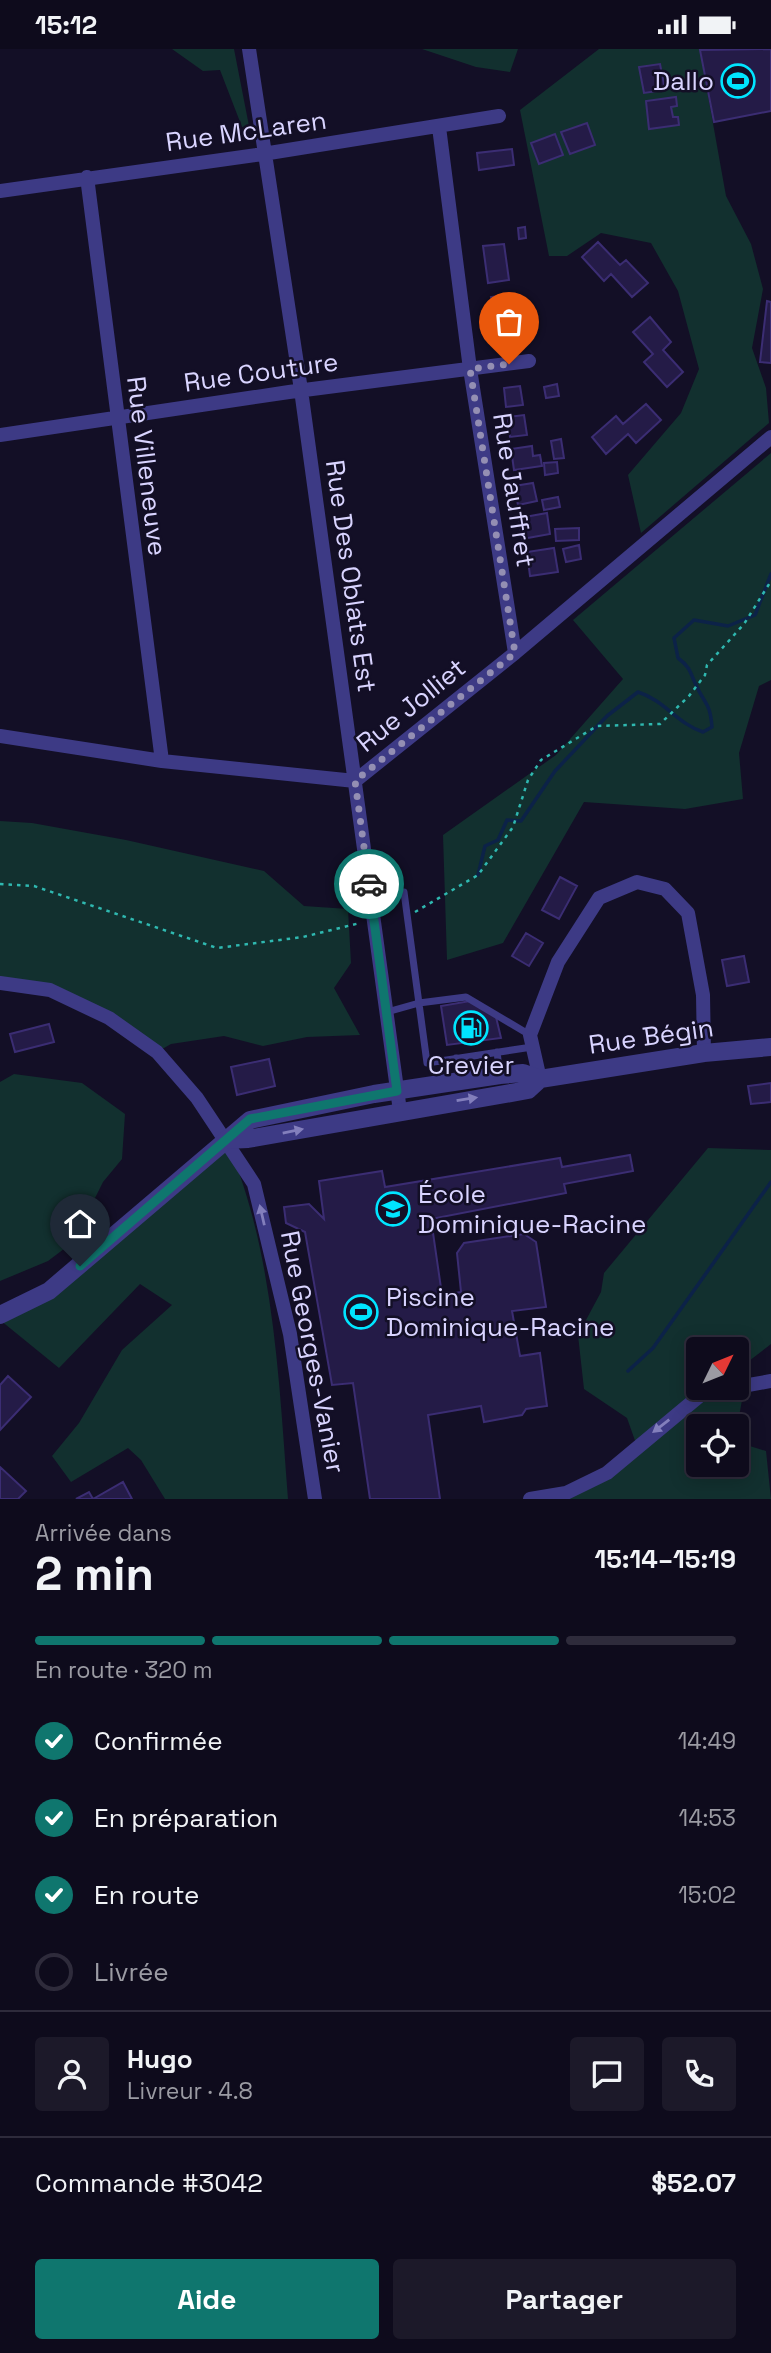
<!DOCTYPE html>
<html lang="fr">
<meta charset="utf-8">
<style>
:root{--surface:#0e0b1c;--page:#1c1929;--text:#f1f3f6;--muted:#9b9ba3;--line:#2e2b3b;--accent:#0f766e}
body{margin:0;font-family:"Space Grotesk",sans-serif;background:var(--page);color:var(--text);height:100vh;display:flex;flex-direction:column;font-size:26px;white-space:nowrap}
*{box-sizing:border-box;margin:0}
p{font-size:23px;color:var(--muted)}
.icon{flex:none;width:38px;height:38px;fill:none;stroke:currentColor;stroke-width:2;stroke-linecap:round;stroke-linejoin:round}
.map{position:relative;height:1450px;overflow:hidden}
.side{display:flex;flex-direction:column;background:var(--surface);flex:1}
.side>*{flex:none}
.needle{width:46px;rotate:47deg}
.controls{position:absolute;left:686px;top:1288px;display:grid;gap:14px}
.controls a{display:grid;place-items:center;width:63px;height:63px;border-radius:7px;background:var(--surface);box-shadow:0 4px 18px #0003,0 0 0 2px var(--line);font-size:35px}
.pin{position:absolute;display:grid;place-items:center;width:60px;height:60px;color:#fff;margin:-72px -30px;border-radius:50% 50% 50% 0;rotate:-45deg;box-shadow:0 0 7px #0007}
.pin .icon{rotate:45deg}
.courier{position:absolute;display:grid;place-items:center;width:70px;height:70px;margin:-35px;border:5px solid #0f766e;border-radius:50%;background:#fff;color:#222;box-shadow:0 2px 9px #0007}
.head em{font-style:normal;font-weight:700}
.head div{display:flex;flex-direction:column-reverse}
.head{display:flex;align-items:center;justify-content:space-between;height:119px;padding:0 35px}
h1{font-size:46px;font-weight:700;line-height:52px}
.bar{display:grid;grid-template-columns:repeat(4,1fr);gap:10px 7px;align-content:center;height:84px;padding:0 35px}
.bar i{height:9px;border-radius:5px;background:var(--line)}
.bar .active{background:var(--accent)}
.bar p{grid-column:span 4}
.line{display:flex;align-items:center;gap:18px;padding:0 35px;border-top:2px solid var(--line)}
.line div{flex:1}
.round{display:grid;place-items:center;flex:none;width:74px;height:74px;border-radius:7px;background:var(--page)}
ol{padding:0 35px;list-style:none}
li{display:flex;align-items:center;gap:21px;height:77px}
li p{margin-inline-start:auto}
li .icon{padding:7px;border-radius:50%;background:var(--accent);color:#fff;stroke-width:4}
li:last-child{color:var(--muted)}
li i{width:38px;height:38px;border:4px solid var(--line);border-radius:50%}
.primary-button{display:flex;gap:14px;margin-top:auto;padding:14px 35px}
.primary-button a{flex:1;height:80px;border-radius:7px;background:var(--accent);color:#fff;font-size:28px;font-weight:700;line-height:80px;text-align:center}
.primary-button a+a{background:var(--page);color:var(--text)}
.status{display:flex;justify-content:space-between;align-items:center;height:49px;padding:0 35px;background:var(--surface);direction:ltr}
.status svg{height:19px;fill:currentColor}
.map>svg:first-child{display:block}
.green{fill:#12302f;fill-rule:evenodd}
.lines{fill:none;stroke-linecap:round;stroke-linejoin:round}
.stream{stroke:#0c2248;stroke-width:3.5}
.building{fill:#241b47;stroke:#3b2d73;stroke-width:2}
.path{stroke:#2fb8b0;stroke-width:2.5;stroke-dasharray:3.5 5;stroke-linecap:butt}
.service{stroke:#3d3a85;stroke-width:7}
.minor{stroke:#3d3a85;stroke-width:14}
.tertiary{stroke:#3d3a85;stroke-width:18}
.oneway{fill:#837fbc}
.done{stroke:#948fb3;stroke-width:7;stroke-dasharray:0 12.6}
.route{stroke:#0f766e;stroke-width:9}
.labels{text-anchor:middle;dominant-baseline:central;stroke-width:5;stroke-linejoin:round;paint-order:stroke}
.poi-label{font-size:26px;fill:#d9d4ff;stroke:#130f26;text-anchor:start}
.street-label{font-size:26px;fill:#d9d4ff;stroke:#130f26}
</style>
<div class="status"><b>15:12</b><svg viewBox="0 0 49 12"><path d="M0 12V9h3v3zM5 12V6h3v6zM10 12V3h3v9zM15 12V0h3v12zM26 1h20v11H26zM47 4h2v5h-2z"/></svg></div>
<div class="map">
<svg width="771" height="1450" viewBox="0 0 771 1450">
<rect width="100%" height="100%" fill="#130f26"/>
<!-- green -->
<path class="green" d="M172,0H234L249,77L242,78L220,21L203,22Z
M422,0H518L510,23L476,18Z
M599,0H706L700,2L726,147L751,195L763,240L752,299L766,339L769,374L641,484L628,426L681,364L699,320L678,242L651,194L601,184L567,207H549L520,61Z
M771,404V631L759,637L739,704L743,750L685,760L584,753L503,894L447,911L443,786L556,706L623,630L573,571Z
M0,772L32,774L126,791L264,822L304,857L348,860L351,914L334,939L360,986L307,988L263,997L224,987L171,995L157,1003L50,941L0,934Z
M14,1025L82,1034L125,1065L122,1110L103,1133L86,1167L97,1175L48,1212L0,1232V1033Z
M226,1091C274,1199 279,1333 288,1450H165L141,1411L128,1399L71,1433L52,1407L79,1374L122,1301L172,1256L140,1235L59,1319L0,1271Z
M708,1099L771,1101V1295L749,1312L737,1379L698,1377V1416H737V1393L766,1402L771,1450H563L638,1400L627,1369L584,1340L578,1286L601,1243L604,1224ZM698,1300H737V1339H698Z"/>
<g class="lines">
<!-- stream -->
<path class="stream" d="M478,826L485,797L498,791L507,771L521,772L555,722L607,667L638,643C666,652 676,674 703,683L712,678C710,653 705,656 696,636C690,623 690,618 678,609L674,589L694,571L728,577L755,566L771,525
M628,1322L653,1299L771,1133"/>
</g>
<!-- building -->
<path class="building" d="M771,0V62L714,73L700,1Z
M660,15L665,41L644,44L639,18Z
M676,48L677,57L671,58L673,68H678L679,76L649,80L646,52Z
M587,74L595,96L570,105L561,83Z
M555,85L563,106L539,115L531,94Z
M512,100L514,116L479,121L477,104Z
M525,178L526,189L519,190L518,179Z
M598,193L620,216L626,211L648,234L632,248L611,225L604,232L582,208Z
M504,195L509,231L488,234L483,197Z
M510,245L516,280L497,283L491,248Z
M767,252L771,253V314L760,313Z
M650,268L671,293L663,301L683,323L667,338L644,313L653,305L633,283Z
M557,335L559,347L546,349L544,338Z
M520,337L523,356L506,358L504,339Z
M646,355L661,371L636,394L628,385L606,405L592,388L616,367L623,375Z
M524,366L527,386L510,388L508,368Z
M561,390L564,409L554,410L551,392Z
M532,397L533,407L540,406L542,417L514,421L511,400Z
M557,413L558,424L545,426L544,414Z
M533,434L537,452L518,456L514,437Z
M558,448L560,458L544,461L542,451Z
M547,464L550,485L522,490L519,469Z
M579,479V491L556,492L555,480Z
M579,496L581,510L566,513L563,500Z
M554,499L558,523L530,527L527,503Z
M560,828L577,837L559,870L542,861Z
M526,884L543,894L529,917L512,907Z
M744,907L749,933L727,937L722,911Z
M470,952L496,968L501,989L447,996L441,957Z
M49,975L54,993L15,1003L10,985Z
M269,1010L275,1037L237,1046L231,1018Z
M771,1034V1053L751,1055L748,1037Z
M630,1106L633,1122L564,1135L566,1144L431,1170L442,1246L461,1243L457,1204L464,1194L524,1185L536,1193L546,1258L512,1262L520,1307L540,1304L547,1357L526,1360L522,1366L484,1373L481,1357L428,1366L440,1450H370L353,1334L332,1336L305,1183L286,1174L284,1158L309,1155L324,1170L319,1132L382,1122L385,1138L560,1109L562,1118Z
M8,1327L31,1348L0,1381V1336Z
M0,1418L26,1442L18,1450H0Z
M123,1433L132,1450H76L89,1443L93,1450Z"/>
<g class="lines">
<!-- path -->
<path class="path" d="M0,835L34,837L217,899L303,888L360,874
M415,863L478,826L513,778L528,731L541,711L597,677L660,675L689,647L705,626L707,616L744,575L771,532"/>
<!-- service -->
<path class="service" d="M370,845L404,843L427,1014L532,998
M387,963L419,954L466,948L530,986
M497,1003L500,1026
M456,1009L459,1033"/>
<!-- minor -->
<path class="minor" d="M249,0L301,341L400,1062
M439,78L470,320L515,604
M87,128L162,712
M0,142L263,105L499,67
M0,386L289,343L529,312
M0,687L162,712L355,732L515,604L771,388
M0,934L50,941L109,969L157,1003L197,1049L254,1135L290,1285L315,1450
M540,1030L530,986L558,913L599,849L637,833L665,840L688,864L703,946L704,1004
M737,1338L771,1332
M530,1450L566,1444L607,1424L703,1344L732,1339"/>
<!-- tertiary -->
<path class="tertiary" d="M226,1091L248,1090L528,1041L540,1030
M0,1266L49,1242L250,1071L374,1045L500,1026L523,1024L540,1030L704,1004L771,998"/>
</g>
<!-- one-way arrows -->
<defs><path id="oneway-solid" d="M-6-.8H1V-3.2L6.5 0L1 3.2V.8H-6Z" transform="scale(1.75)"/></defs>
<g class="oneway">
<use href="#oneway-solid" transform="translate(467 1050) rotate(-9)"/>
<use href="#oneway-solid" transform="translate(293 1082) rotate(-11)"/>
<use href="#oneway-solid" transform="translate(262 1166) rotate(-103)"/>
<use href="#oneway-solid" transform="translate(661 1377) rotate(142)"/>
</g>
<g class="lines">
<!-- done -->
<path class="done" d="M369,835L355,732L515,604L470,320L509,315"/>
<!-- route -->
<path class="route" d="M80,1217L250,1070L397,1042L369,835"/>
</g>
<!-- icons -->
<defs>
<symbol id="stadium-ring" viewBox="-11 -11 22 22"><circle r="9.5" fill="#130f26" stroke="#00e5ff" stroke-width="1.5"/><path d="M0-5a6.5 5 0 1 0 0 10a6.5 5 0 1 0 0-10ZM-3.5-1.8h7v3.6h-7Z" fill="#00e5ff"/></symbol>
<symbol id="fuel-ring" viewBox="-11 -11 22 22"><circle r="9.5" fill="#130f26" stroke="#00e5ff" stroke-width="1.5"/><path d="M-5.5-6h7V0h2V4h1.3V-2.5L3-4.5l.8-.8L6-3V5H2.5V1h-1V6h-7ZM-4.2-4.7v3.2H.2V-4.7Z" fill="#00e5ff"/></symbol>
<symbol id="school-ring" viewBox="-11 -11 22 22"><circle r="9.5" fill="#130f26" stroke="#00e5ff" stroke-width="1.5"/><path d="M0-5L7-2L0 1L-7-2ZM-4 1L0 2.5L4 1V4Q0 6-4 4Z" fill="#00e5ff"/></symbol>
</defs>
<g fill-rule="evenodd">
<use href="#stadium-ring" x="719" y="13" width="38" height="38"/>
<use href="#fuel-ring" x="452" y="960" width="38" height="38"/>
<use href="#school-ring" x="374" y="1141" width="38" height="38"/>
<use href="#stadium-ring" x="342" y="1244" width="38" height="38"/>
</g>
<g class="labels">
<!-- poi labels -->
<g class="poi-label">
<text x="714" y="32" text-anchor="end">Dallo</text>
<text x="471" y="1016" text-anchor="middle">Crevier</text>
<text x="418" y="1145">École<tspan x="418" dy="30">Dominique-Racine</tspan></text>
<text x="386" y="1248">Piscine<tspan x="386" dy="30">Dominique-Racine</tspan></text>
</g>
<!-- street labels -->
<g class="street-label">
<text transform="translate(246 82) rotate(-8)">Rue McLaren</text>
<text transform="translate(261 323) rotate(-8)">Rue Couture</text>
<text transform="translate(147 417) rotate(83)">Rue Villeneuve</text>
<text transform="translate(514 441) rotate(81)">Rue Jauffret</text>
<text transform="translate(351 527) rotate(82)">Rue Des Oblats Est</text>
<text transform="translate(411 656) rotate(-39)">Rue Jolliet</text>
<text transform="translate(651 987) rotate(-8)">Rue Bégin</text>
<text transform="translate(313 1303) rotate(79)">Rue Georges-Vanier</text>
</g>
</g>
</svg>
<div class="controls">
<a><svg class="needle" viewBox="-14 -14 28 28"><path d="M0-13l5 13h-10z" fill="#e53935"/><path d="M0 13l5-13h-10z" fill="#9b9ba3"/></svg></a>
<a><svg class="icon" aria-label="locate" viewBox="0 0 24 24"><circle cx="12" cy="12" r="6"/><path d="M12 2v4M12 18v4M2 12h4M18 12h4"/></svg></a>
</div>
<div class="pin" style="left:509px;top:315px;background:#ea580c"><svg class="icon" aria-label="bag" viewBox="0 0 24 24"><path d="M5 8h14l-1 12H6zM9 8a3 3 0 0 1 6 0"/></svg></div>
<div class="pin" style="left:80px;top:1217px;background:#1f2937"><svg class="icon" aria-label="home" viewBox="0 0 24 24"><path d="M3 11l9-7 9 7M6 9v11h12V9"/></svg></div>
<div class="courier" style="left:369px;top:835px"><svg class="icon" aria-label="car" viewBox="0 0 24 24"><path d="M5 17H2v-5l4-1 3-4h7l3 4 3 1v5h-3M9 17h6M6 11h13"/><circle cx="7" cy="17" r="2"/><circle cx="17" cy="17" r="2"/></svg></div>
</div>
<section class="side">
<div class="head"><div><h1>2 min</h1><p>Arrivée dans</p></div><em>15:14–15:19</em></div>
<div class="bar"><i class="active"></i><i class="active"></i><i class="active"></i><i></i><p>En route · 320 m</p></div>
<ol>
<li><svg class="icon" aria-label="check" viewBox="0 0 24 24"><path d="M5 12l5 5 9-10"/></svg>Confirmée<p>14:49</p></li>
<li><svg class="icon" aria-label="check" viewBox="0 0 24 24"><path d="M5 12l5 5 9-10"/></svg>En préparation<p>14:53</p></li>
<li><svg class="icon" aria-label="check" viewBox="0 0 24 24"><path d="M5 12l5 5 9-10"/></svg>En route<p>15:02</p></li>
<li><i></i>Livrée</li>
</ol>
<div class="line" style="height:126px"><a class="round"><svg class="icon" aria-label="person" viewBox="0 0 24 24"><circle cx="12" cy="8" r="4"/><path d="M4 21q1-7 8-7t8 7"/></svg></a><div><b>Hugo</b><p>Livreur · 4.8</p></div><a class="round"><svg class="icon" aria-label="chat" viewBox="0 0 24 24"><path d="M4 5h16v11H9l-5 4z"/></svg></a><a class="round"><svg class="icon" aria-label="phone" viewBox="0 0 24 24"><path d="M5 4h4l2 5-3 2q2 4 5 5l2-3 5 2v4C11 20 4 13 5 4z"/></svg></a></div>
<div class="line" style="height:91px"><div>Commande #3042</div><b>$52.07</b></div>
<div class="primary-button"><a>Aide</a><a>Partager</a></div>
</section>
